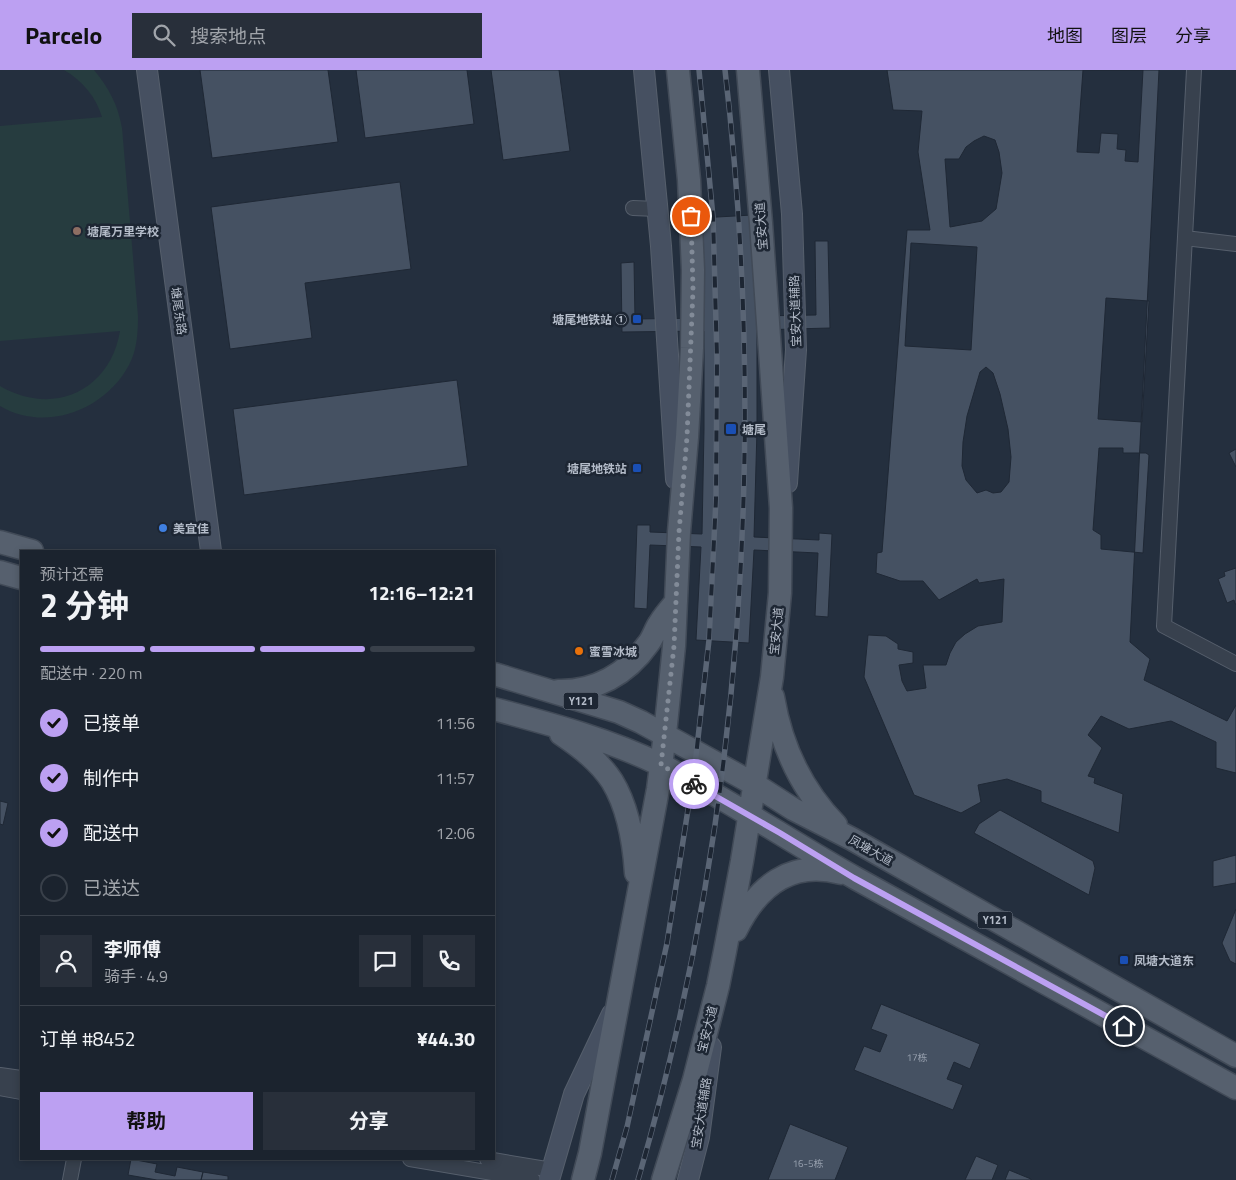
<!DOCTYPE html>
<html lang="zh">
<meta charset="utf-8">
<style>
:root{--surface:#1b232e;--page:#282f3a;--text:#f1f3f6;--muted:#a0a4aa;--line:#39404a;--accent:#bca0f2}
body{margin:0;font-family:"Titillium Web","Noto Sans SC",sans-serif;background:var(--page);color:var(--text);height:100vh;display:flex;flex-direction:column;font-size:19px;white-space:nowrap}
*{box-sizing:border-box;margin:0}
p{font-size:16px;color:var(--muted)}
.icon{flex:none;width:28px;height:28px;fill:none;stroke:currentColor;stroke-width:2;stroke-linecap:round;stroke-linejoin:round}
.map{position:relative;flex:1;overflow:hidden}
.panel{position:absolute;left:20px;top:480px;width:475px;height:610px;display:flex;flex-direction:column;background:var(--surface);border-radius:0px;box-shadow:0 2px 8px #0003,0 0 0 1px var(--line)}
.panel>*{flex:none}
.pin{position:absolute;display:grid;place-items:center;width:42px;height:42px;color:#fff;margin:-21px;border:2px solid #fff;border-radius:50%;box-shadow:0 1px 5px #0007}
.courier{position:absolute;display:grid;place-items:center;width:50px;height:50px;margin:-25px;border:4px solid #bca0f2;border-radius:50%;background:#fff;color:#222;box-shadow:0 1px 6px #0007}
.summary em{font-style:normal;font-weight:700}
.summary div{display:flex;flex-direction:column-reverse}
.summary{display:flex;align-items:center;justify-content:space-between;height:85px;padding:0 20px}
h1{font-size:32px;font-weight:700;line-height:38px}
.bar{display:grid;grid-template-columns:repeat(4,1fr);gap:8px 5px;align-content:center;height:60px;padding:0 20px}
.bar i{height:6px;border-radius:4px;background:var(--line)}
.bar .on{background:var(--accent)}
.bar p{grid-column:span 4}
.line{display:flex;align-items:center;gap:12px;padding:0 20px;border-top:1px solid var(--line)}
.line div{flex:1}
.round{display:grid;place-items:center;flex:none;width:52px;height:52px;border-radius:0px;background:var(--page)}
ol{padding:0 20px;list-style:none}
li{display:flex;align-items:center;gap:15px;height:55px}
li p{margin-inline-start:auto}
li .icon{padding:5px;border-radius:50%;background:var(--accent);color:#111;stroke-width:4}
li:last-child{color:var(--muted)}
li i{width:28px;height:28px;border:2px solid var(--line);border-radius:50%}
.action{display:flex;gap:10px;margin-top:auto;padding:10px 20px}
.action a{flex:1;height:58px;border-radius:0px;background:var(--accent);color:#111;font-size:20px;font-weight:700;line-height:58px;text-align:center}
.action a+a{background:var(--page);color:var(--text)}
header{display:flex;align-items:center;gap:30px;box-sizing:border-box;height:70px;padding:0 25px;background:var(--accent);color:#111}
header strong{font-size:24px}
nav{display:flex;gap:28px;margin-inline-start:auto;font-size:18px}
.search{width:350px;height:45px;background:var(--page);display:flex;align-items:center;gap:12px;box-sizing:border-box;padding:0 18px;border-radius:0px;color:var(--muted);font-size:19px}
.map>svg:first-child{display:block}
.green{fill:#263c3f}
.building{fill:#455162;stroke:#1f2835;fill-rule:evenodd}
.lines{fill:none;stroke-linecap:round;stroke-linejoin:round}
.street-casing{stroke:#565f6c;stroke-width:16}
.secondary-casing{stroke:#565f6c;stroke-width:22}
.primary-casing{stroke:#414a57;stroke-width:25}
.street{stroke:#38414e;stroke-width:14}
.secondary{stroke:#465061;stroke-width:20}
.primary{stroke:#56606e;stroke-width:22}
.rail-casing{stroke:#5a6575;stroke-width:5.5}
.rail{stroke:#1d2633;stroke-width:4;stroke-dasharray:11;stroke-linecap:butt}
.done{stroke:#828b98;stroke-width:5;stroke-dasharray:0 9}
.route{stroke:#bca0f2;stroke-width:6}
.education-dot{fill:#8d6e63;stroke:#1d2633;stroke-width:2}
.transit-dot{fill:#1a4fb4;stroke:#1d2633;stroke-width:2}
.shop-dot{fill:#3f7fe0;stroke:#1d2633;stroke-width:2}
.food-dot{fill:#e8710a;stroke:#1d2633;stroke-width:2}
.labels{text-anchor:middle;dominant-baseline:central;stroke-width:5;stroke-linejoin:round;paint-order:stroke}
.number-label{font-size:10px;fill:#98a1af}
.shield{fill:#1d2633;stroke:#878f9c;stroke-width:1}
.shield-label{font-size:11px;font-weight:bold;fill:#b4bcc9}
.street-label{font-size:12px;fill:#b4bcc9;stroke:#1d2633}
.poi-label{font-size:12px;font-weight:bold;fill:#b4bcc9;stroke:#1d2633;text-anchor:start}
</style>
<header>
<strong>Parcelo</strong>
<div class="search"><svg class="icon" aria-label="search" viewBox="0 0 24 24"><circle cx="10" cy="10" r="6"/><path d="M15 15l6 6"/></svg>搜索地点</div>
<nav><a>地图</a><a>图层</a><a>分享</a></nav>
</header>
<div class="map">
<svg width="1236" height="1110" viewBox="0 0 1236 1110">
<rect width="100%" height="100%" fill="#242f3e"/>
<!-- green -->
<path class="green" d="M64,0H94C109,18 118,35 122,58L138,246C138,263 137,280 129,295C105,340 46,363 0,336V316C53,347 110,321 120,261L0,271V56L102,47C96,27 83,11 64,0Z"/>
<!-- building -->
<path class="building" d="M200,0H328L338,72L212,88Z
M356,0H467L474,54L365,68Z
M491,0H559L570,81L503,90Z
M887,0H1159L1130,572L1150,589L1144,610L1227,651L1236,635V703L1216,698V672L1171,651L1129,659L1101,646L1088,665L1102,678L1088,706L1095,708L1094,713L1123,724L1119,763L1041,732V721L1007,709L978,715L981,732L961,743L914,725L864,607L868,565L886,566L898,574V579L913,582V593L899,595L902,611L907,621L926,618L923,595H946L950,583L956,572L965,564L978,556L1002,552L1004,509L979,513L977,509L939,530L923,511H900L876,503L877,483L882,482L907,160H930L918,82L922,41L893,40ZM984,66L995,70L999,82L1002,103L996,139L982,151L950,157L945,89H959L966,77L974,71ZM986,297L993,303L1000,324L1008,359L1011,387L1009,412L1001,422L993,423L986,420L977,423L966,410L962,396L963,372L967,346L980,302Z
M1083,0H1143L1138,92L1125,91L1126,80L1117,79L1118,64L1101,63L1099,83L1077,82Z
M400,112L411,199L305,213L312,268L230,279L211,137Z
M752,145L756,246L816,245L815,171H828L830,258L757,260V359L754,467L819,470V463L832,464L828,547L815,546L818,483L754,480L749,573L696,570L701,477L650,475L647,539L634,538L637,455H650V462L702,464L704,359V261L622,262L621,193L634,192L635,249L703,248L700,148Z
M911,173L977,177L971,280L905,276Z
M1106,228L1149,231L1142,352L1098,349Z
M457,310L468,396L244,425L233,339Z
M1099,378H1123V383H1146L1149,385L1143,483L1101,479V465L1093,460Z
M1236,379V397L1229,383Z
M1236,498V534H1235L1234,530L1227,533L1218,509L1225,506L1224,502Z
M0,731L8,733L3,755L0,754Z
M1000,740L1093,791L1095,798L1089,825L974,763L979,754Z
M1236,785V813L1213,817V791Z
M1236,839V894L1230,891L1222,873Z
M881,934L980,974L970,999L954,992L947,1009L963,1015L953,1040L854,1000L864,976L880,982L887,965L871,959Z
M790,1054L848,1077L835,1110H768Z
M976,1086L998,1095L992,1110H965Z
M131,1089L157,1094L155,1102L175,1106L177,1097L203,1102L201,1110H157L128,1105Z
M1009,1100L1031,1109V1110H1005Z
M203,1102L228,1106V1110H201Z"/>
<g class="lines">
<defs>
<path id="street" d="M1194,0L1164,556L1236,594
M633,138L657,139
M1185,168L1236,174
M0,1005L21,1008
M0,1018L21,1022
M410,1089L533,1110
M487,1089L552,1100
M70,1110L74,1089"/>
<path id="secondary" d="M147,0L211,481
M644,0L661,176L676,409
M779,0L792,144L796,280L787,413
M549,1110L574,1024L612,944
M688,1110L699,1067L711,977"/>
<path id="primary" d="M0,472L32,481
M0,502L21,508
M494,604L619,642L641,652L754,714L793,739L852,769L1236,986
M558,621C595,622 627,604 648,574C653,568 655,560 659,554C664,546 670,539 676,532
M773,627C781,675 802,720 836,755
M494,639C550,654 608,669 661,695C728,729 791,772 857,809C983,879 1110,948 1236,1018
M561,664C580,677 599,691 612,711C628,737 634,773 636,803
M736,860C757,817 790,789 841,803
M583,1110L590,1083L658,719L665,664L674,576L679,462L687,367L692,278L693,200L689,110L678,0
M663,1110L694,1010L718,916L725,881L742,791L772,607L780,523L781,438L761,153L748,0"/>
</defs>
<!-- street casing -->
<use href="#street" class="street-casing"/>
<!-- secondary casing -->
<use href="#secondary" class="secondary-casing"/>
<!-- primary casing -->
<use href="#primary" class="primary-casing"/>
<!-- street -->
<use href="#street" class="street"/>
<!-- secondary -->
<use href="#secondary" class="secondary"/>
<!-- primary -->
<use href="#primary" class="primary"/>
<defs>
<path id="rail" d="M612,1110L627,1057L667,873L695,695L709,570L716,429L717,288L713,147L699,0
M638,1110C742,753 768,369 725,0"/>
</defs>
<!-- rail casing -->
<use href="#rail" class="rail-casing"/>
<!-- rail -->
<use href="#rail" class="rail"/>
</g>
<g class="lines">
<!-- done -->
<path class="done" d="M691,146L693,219L687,367L679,462L674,576L661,695L694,714"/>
<!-- route -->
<path class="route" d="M694,714L780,763L854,808L1124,956"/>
</g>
<!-- markers -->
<circle class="education-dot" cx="77" cy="161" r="5"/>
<g class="transit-dot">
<rect x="632" y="244" width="10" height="10" rx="2.5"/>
<rect x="725" y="353" width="12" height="12" rx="2.5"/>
<rect x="632" y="393" width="10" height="10" rx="2.5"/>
<rect x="1119" y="885" width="10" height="10" rx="2.5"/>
</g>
<circle class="shop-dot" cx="163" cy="458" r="5"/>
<circle class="food-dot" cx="579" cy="581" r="5"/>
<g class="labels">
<!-- number labels -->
<g class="number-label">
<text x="917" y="987">17栋</text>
<text x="808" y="1093">16-5栋</text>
</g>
<!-- shield labels -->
<g class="shield">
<rect x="563.5" y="622.5" width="35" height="17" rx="4"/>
<rect x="977.5" y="841.5" width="35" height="17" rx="4"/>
</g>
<g class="shield-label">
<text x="581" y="631">Y121</text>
<text x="995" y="850">Y121</text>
</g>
<!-- street labels -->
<g class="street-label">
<text transform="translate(761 156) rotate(-94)">宝安大道</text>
<text transform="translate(179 241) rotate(82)">塘尾东路</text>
<text transform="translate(795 241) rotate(-92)">宝安大道辅路</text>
<text transform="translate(776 561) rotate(-84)">宝安大道</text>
<text transform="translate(871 780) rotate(29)">凤塘大道</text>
<text transform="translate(707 959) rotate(-76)">宝安大道</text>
<text transform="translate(701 1043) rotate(-81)">宝安大道辅路</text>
</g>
<!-- poi labels -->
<g class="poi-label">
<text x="87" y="161">塘尾万里学校</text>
<text x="627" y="249" text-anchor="end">塘尾地铁站 ①</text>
<text x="742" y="359">塘尾</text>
<text x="627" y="398" text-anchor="end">塘尾地铁站</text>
<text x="173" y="458">美宜佳</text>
<text x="589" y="581">蜜雪冰城</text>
<text x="1134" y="890">凤塘大道东</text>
</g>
</g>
</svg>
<div class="pin" style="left:691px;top:146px;background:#ea580c"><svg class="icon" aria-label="bag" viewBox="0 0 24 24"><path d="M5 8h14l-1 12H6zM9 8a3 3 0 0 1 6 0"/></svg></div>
<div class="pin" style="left:1124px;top:956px;background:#1f2937"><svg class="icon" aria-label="home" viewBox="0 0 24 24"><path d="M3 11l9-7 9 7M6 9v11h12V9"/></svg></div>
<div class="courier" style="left:694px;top:714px"><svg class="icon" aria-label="bike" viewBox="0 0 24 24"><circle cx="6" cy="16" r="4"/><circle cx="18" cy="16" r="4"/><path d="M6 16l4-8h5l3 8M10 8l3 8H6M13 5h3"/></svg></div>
<section class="panel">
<div class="summary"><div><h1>2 分钟</h1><p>预计还需</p></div><em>12:16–12:21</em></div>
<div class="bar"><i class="on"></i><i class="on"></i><i class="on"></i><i></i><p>配送中 · 220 m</p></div>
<ol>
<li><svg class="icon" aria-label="check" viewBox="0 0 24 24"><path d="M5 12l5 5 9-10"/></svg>已接单<p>11:56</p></li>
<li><svg class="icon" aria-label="check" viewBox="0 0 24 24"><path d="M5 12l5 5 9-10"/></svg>制作中<p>11:57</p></li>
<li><svg class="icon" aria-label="check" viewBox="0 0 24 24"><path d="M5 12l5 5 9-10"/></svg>配送中<p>12:06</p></li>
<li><i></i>已送达</li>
</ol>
<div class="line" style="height:90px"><a class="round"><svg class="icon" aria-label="person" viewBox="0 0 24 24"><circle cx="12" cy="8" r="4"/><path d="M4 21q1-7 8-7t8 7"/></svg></a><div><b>李师傅</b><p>骑手 · 4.9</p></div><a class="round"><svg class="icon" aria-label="chat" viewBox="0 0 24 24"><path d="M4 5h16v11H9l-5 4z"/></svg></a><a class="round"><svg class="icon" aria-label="phone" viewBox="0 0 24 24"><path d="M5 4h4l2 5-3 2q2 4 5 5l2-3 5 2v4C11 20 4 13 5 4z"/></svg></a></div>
<div class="line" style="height:65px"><div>订单 #8452</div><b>¥44.30</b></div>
<div class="action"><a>帮助</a><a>分享</a></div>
</section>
</div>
